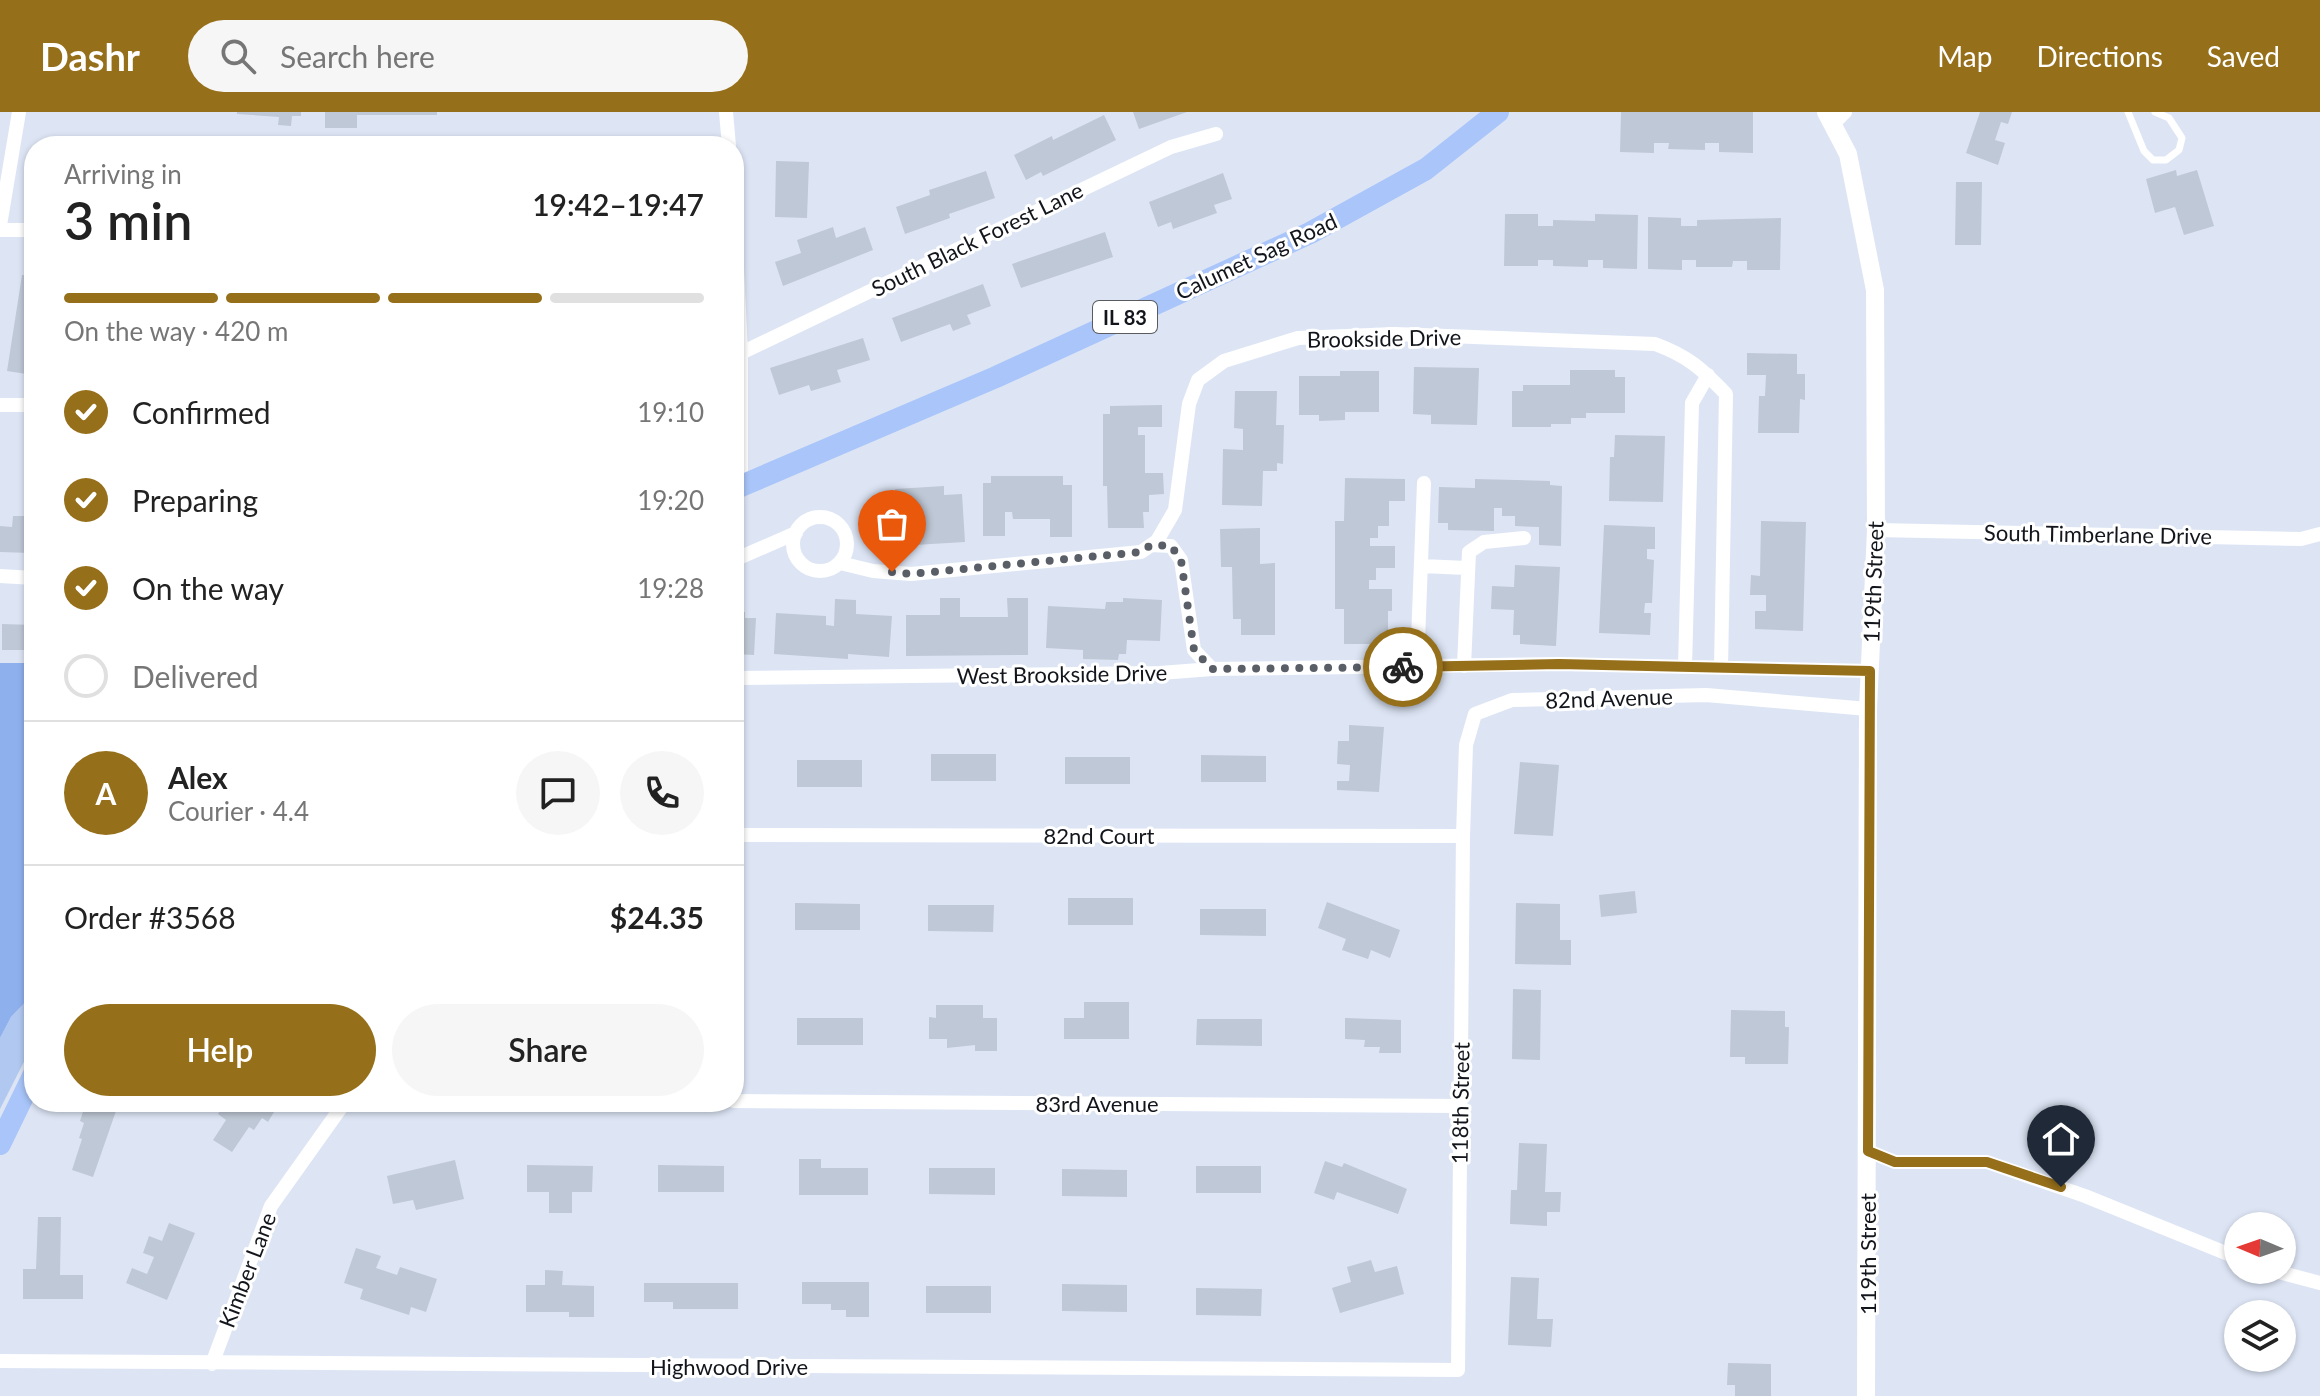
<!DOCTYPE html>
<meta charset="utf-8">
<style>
:root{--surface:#fff;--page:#f6f6f6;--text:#222;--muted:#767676;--line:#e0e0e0;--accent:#966f1a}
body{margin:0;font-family:Lato,sans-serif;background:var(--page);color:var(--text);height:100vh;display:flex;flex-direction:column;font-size:30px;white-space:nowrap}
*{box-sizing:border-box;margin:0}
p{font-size:26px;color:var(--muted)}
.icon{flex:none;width:44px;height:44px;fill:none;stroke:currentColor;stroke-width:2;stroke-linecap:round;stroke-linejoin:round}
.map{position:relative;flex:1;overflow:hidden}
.drawer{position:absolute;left:24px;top:24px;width:720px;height:976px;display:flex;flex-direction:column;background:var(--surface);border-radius:32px;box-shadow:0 2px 6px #0004}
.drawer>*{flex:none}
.needle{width:52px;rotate:272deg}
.tools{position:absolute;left:2224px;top:1100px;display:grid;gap:16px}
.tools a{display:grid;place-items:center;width:72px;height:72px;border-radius:50%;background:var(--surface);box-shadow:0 2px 6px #0004;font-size:40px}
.pin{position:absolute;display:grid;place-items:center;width:68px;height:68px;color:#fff;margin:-82px -34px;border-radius:50% 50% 50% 0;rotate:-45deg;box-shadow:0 0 8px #0007}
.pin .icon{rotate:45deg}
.courier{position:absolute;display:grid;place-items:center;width:80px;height:80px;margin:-40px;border:6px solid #966f1a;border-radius:50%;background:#fff;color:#222;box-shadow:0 2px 10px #0007}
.headline em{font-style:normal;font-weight:600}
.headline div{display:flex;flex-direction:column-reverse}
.headline{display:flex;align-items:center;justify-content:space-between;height:136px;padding:0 40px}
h1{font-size:52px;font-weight:600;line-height:60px}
.bar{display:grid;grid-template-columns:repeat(4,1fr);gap:12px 8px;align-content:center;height:96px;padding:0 40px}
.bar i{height:10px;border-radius:6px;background:var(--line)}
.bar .on{background:var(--accent)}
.bar p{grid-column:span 4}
.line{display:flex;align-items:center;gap:20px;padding:0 40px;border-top:2px solid var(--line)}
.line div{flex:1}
.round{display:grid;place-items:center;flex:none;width:84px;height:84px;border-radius:42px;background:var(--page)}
ol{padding:0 40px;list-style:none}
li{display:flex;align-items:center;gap:24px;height:88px}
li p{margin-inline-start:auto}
li .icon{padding:8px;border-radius:50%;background:var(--accent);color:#fff;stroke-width:4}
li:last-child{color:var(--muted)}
li i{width:44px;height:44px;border:4px solid var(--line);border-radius:50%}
.cta{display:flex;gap:16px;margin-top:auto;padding:16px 40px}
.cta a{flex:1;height:92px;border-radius:48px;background:var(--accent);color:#fff;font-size:32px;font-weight:600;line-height:92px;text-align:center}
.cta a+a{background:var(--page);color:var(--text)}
header{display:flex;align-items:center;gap:48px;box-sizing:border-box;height:112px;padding:0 40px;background:var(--accent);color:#fff}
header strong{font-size:38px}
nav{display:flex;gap:44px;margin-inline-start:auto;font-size:28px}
.search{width:560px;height:72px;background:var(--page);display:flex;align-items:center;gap:20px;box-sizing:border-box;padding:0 28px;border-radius:44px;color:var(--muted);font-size:30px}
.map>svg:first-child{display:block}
.green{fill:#b1c8f0}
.forest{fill:#8eb1ee}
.building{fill:#bfc8d6}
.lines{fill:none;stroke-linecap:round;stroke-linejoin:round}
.service{stroke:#fff;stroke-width:7}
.minor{stroke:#fff;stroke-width:14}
.tertiary{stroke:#fff;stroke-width:18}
.primary{stroke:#a9c5f9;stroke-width:22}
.done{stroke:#595e67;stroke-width:8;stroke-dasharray:0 14.4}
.route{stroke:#966f1a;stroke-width:10}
.labels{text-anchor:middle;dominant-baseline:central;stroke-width:6;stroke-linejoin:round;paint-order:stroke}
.shield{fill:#fff;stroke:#595b5f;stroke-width:2}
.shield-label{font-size:20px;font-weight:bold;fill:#12151b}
.street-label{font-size:22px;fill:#12151b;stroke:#fff}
</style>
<header>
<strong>Dashr</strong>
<div class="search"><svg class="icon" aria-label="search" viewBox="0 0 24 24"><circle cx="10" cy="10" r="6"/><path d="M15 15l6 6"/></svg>Search here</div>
<nav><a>Map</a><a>Directions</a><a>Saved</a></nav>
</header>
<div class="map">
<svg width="2320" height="1284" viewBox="0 0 2320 1284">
<rect width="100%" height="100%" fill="#dde5f5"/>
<!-- green -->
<path class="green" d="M34,881V930L0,997V926L11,905Z"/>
<!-- forest -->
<path class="forest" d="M0,551H34V881L11,905L0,926Z"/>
<!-- building -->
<path class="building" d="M237,0H301V4H292L291,14L278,13L279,5L237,2Z
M325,0H437V3H357V16H325Z
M1133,0H1187L1139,17Z
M1621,0H1753V41L1719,40V31H1705V38L1668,37L1669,31H1654V41L1620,40Z
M1980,0H2012L2008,12L2001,10L1995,28L2005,31L1998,53L1966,41Z
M1104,3L1116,28L1043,64L1041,60L1026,68L1014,43L1052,24L1053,28Z
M776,49L809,50L807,106L775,105Z
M2176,58L2177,64L2197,58L2214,114L2184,123L2175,95L2155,101L2146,67Z
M986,59L995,86L949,102L950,106L905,122L896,95L930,83L929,78Z
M1223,61L1232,87L1214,93L1217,101L1173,117L1171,110L1158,115L1149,90Z
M1956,70H1982L1981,133H1955Z
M1505,102H1538V114H1553V108L1595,109V102L1638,103L1637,157L1603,156V148H1588V155L1553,154V148H1538V154H1504Z
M1648,105L1681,106V114H1697V108L1781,106L1780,158H1747V149H1733L1732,155H1696V148H1682V158L1648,157Z
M833,115L836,126L865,115L873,138L783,174L775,150L801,141L797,128Z
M1105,120L1113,145L1021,176L1012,152Z
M22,163L34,164L33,263L7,259Z
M983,172L991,194L967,203L971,212L953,219L950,212L901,230L892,206Z
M863,226L870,248L837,258L841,270L811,279L809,273L779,283L770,256Z
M1747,241L1797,242V262H1805V288L1800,287L1799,321H1758L1759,284H1765L1766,263H1747Z
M1414,255L1479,256L1477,313L1431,312V303L1413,302Z
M1570,258H1615V265H1625V301H1586V306H1571V312H1551V315H1512V279H1523V273H1570Z
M1340,259H1379V300H1345V308L1319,309V303H1299V264H1340Z
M1235,279H1277L1276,313H1284L1283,352L1277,351V359H1263L1262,394L1222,393L1223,337L1243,338V317L1234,316Z
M1162,293V315H1138V323H1145V361H1163L1164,382L1149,383V400H1143L1144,416H1108L1107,374H1103V302H1110V294Z
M1615,323L1665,324L1663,390L1609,389L1610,345H1614Z
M991,364H1063V373H1072V425H1050V407H1013L1012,400H1005V424H983V371H991Z
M1345,366L1405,367V389H1389V414H1378V426H1370V434H1395V456H1376V468H1369V477H1392V499H1388V521H1382V532H1344V497H1335V409H1344Z
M1475,367L1550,369V373L1562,374L1561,434L1539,433V415L1515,414V404H1502V396H1494V419L1448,418V411H1438L1439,375L1475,376Z
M944,374V383L962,382L965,430L898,434L895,377Z
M13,404H34V439L31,441L0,440V414L12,415Z
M1761,409L1806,410L1803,519L1755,517V499H1766V483H1750L1751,463L1760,464Z
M1604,413L1655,415V437H1647V447L1654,448L1652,491H1645L1644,501H1651L1650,523L1599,521Z
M1260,416V452L1275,451V523H1241V507H1233L1232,455H1221L1220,417Z
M1515,453L1560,455L1556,534L1520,532V523H1513L1514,498L1491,497L1492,474L1514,475Z
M940,486H960V505H1008L1007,486H1028V543L906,544V503H940Z
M1123,486L1162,488L1160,529L1127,528L1126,542H1119L1118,548L1083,547V538L1046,536L1048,494L1105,497L1106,490H1123Z
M835,487L856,488V502L892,504L889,545L848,542V547L774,542L776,501L826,504V513L834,514Z
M734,500H745V506H756L754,543L734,542Z
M2,512L34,513V538H2Z
M1349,613L1384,615L1379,680L1337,678V669H1349L1350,653L1337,652L1338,629H1349Z
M931,642H996V669H931Z
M1201,643L1266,644V670H1201Z
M1065,645H1130V672H1065Z
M797,648H862V675H797Z
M1520,650L1559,653L1553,724L1514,722Z
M1635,779L1637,801L1601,805L1599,783Z
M1068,786H1133V813H1068Z
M1327,790L1400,818L1390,846L1371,838L1368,847L1342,838L1346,827L1318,816Z
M795,791L860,792V818H795Z
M1516,791L1560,792V828H1571V853L1515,852Z
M928,793H994L993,820L928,819Z
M1200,797H1266V824L1200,823Z
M1513,877L1541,878L1540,948L1512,947Z
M1084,890H1129V927H1064V906H1084Z
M936,893H983V906H997V939H975V933L947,936V927H929V905L936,906Z
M1731,898L1785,899V915H1789L1788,952H1745V945H1730Z
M797,906H863V933H797Z
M1345,906L1401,908V941H1379L1380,935H1364L1365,928L1345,927Z
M1197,907H1262V934L1196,933Z
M86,990L116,999L93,1065L72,1058L82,1027L79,1026L84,1011L80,1009Z
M226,990L236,997L241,990H280L268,1010L262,1006L254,1018L249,1015L232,1040L213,1028L226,1008L218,1002Z
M1519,1031L1547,1032L1545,1080H1561L1560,1100H1547V1114L1510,1112L1511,1078H1517Z
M799,1047H821V1056H868V1083H799Z
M455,1048L464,1087L416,1098L413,1088L393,1092L387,1064Z
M1325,1049L1342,1055L1344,1051L1407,1077L1398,1102L1337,1080L1334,1088L1314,1081Z
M527,1053L593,1054L592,1080H572V1101H549V1080H527Z
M658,1053L724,1054V1080H658Z
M1196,1054H1261V1081H1196Z
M929,1056H995V1083L929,1082Z
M1062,1057L1127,1058V1085L1062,1084Z
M38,1105H61L60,1163H83V1187H23V1157H36Z
M169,1111L195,1121L167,1188L126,1171L132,1156L147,1162L154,1145L143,1141L149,1124L162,1129Z
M356,1136L381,1144L376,1156L397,1163L400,1155L437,1167L426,1200L411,1195L409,1203L360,1187L363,1177L344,1171Z
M1371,1148L1375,1160L1397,1154L1404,1182L1340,1201L1332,1176L1351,1170L1347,1155Z
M545,1158L563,1159L562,1173L594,1174V1205H569V1200H526V1173H545Z
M1511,1165L1539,1166L1537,1207H1553L1551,1235L1508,1233Z
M802,1170H869V1205H846V1198H831V1192H802Z
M644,1171H738V1197H673V1190H644Z
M1062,1172L1127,1173V1200L1062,1199Z
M926,1174H991V1201H926Z
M1196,1176L1262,1177L1261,1204L1196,1203Z
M1728,1251L1771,1252V1284H1735V1273H1727Z"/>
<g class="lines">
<!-- service -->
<path class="service" d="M2128,0L2144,39L2153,48H2166L2179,38L2182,26L2169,6L2155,0"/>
<!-- minor -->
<path class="minor" d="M726,0L729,34
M1833,12L1845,0
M734,92L741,241V374
M0,113L19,0
M0,118H34
M741,241L1171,35L1216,22
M0,293H34
M793 432a27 27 0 1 1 54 0a27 27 0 1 1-54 0Z
M1876,418L2301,427L2320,422
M1151,433L1171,434L1181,448L1194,538L1212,557
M734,448L796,421
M840,451L873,459L911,462L1141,440L1157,429L1175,398L1189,292L1198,268L1224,249L1298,226L1395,222L1655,232C1688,244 1702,257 1726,282L1721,556
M1422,454L1466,456
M0,464L34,466
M1464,554L1469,440L1484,430L1524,426
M1417,555L1424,371
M1685,555L1692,291L1708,263
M734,566L1160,561L1212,557L1559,552L1870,559
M734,723L1463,724
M734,989L1459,994
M1868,1039L1895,1050H1987L2085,1084L2238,1146
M2271,1158L2320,1171
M0,1249L1458,1258L1463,724L1466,633L1475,602L1512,588L1706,583L1868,597
M212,1252L271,1094L345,990"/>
<!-- tertiary -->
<path class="tertiary" d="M1826,0L1848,42L1875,178L1876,418L1868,597L1866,1284"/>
<!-- primary -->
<path class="primary" d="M734,377L996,265L1310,121L1426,57L1498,0
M0,1032L34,962"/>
</g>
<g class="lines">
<!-- done -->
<path class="done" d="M892,460L911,462L1141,440L1151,433L1171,434L1181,448L1194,538L1212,557L1403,555"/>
<!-- route -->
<path class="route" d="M1403,555L1559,552L1870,559L1868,1039L1895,1050H1987L2061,1075"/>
</g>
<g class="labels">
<!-- shield labels -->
<rect class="shield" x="1093" y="189" width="64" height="32" rx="6"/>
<g class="shield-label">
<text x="1125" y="205">IL 83</text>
</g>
<!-- street labels -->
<g class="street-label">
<text transform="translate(977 127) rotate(-26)">South Black Forest Lane</text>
<text transform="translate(1256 144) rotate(-25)">Calumet Sag Road</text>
<text transform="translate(1384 226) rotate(-1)">Brookside Drive</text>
<text transform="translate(2098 422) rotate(1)">South Timberlane Drive</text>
<text transform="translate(1873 470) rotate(-88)">119th Street</text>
<text transform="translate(1062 562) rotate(-1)">West Brookside Drive</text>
<text transform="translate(1609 586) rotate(-2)">82nd Avenue</text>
<text x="1099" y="723">82nd Court</text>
<text x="1097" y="991">83rd Avenue</text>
<text transform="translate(1460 991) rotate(-89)">118th Street</text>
<text transform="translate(1867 1142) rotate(-90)">119th Street</text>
<text transform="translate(247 1158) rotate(-69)">Kimber Lane</text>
<text x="729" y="1254">Highwood Drive</text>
</g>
</g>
</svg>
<div class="tools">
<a><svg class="needle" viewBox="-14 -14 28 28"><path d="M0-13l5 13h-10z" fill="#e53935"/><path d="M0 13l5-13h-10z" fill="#767676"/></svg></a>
<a><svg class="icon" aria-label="layers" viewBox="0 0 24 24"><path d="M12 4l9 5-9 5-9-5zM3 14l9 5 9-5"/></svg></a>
</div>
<div class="pin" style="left:892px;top:460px;background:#ea580c"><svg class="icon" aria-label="bag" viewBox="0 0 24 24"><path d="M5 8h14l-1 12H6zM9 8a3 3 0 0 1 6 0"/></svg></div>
<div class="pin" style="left:2061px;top:1075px;background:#1f2937"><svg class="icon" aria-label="home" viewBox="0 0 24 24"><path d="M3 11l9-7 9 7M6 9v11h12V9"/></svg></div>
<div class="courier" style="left:1403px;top:555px"><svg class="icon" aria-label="bike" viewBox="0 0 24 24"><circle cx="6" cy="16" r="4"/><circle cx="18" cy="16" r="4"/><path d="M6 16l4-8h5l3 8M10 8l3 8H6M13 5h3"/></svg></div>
<section class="drawer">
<div class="headline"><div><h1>3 min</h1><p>Arriving in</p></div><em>19:42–19:47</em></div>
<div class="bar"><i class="on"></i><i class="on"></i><i class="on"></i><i></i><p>On the way · 420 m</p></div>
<ol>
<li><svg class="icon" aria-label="check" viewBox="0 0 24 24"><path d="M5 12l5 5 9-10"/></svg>Confirmed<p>19:10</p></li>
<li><svg class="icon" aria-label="check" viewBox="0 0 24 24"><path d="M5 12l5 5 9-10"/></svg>Preparing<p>19:20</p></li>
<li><svg class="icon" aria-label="check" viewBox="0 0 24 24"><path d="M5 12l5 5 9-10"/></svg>On the way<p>19:28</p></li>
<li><i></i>Delivered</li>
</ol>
<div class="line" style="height:144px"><b class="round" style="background:var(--accent);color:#fff">A</b><div><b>Alex</b><p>Courier · 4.4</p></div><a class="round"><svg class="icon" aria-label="chat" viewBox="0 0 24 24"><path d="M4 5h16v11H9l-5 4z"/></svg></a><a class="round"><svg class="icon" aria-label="phone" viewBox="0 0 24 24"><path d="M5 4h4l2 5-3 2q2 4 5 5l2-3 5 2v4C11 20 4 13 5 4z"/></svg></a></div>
<div class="line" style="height:104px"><div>Order #3568</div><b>$24.35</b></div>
<div class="cta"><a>Help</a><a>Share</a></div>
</section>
</div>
